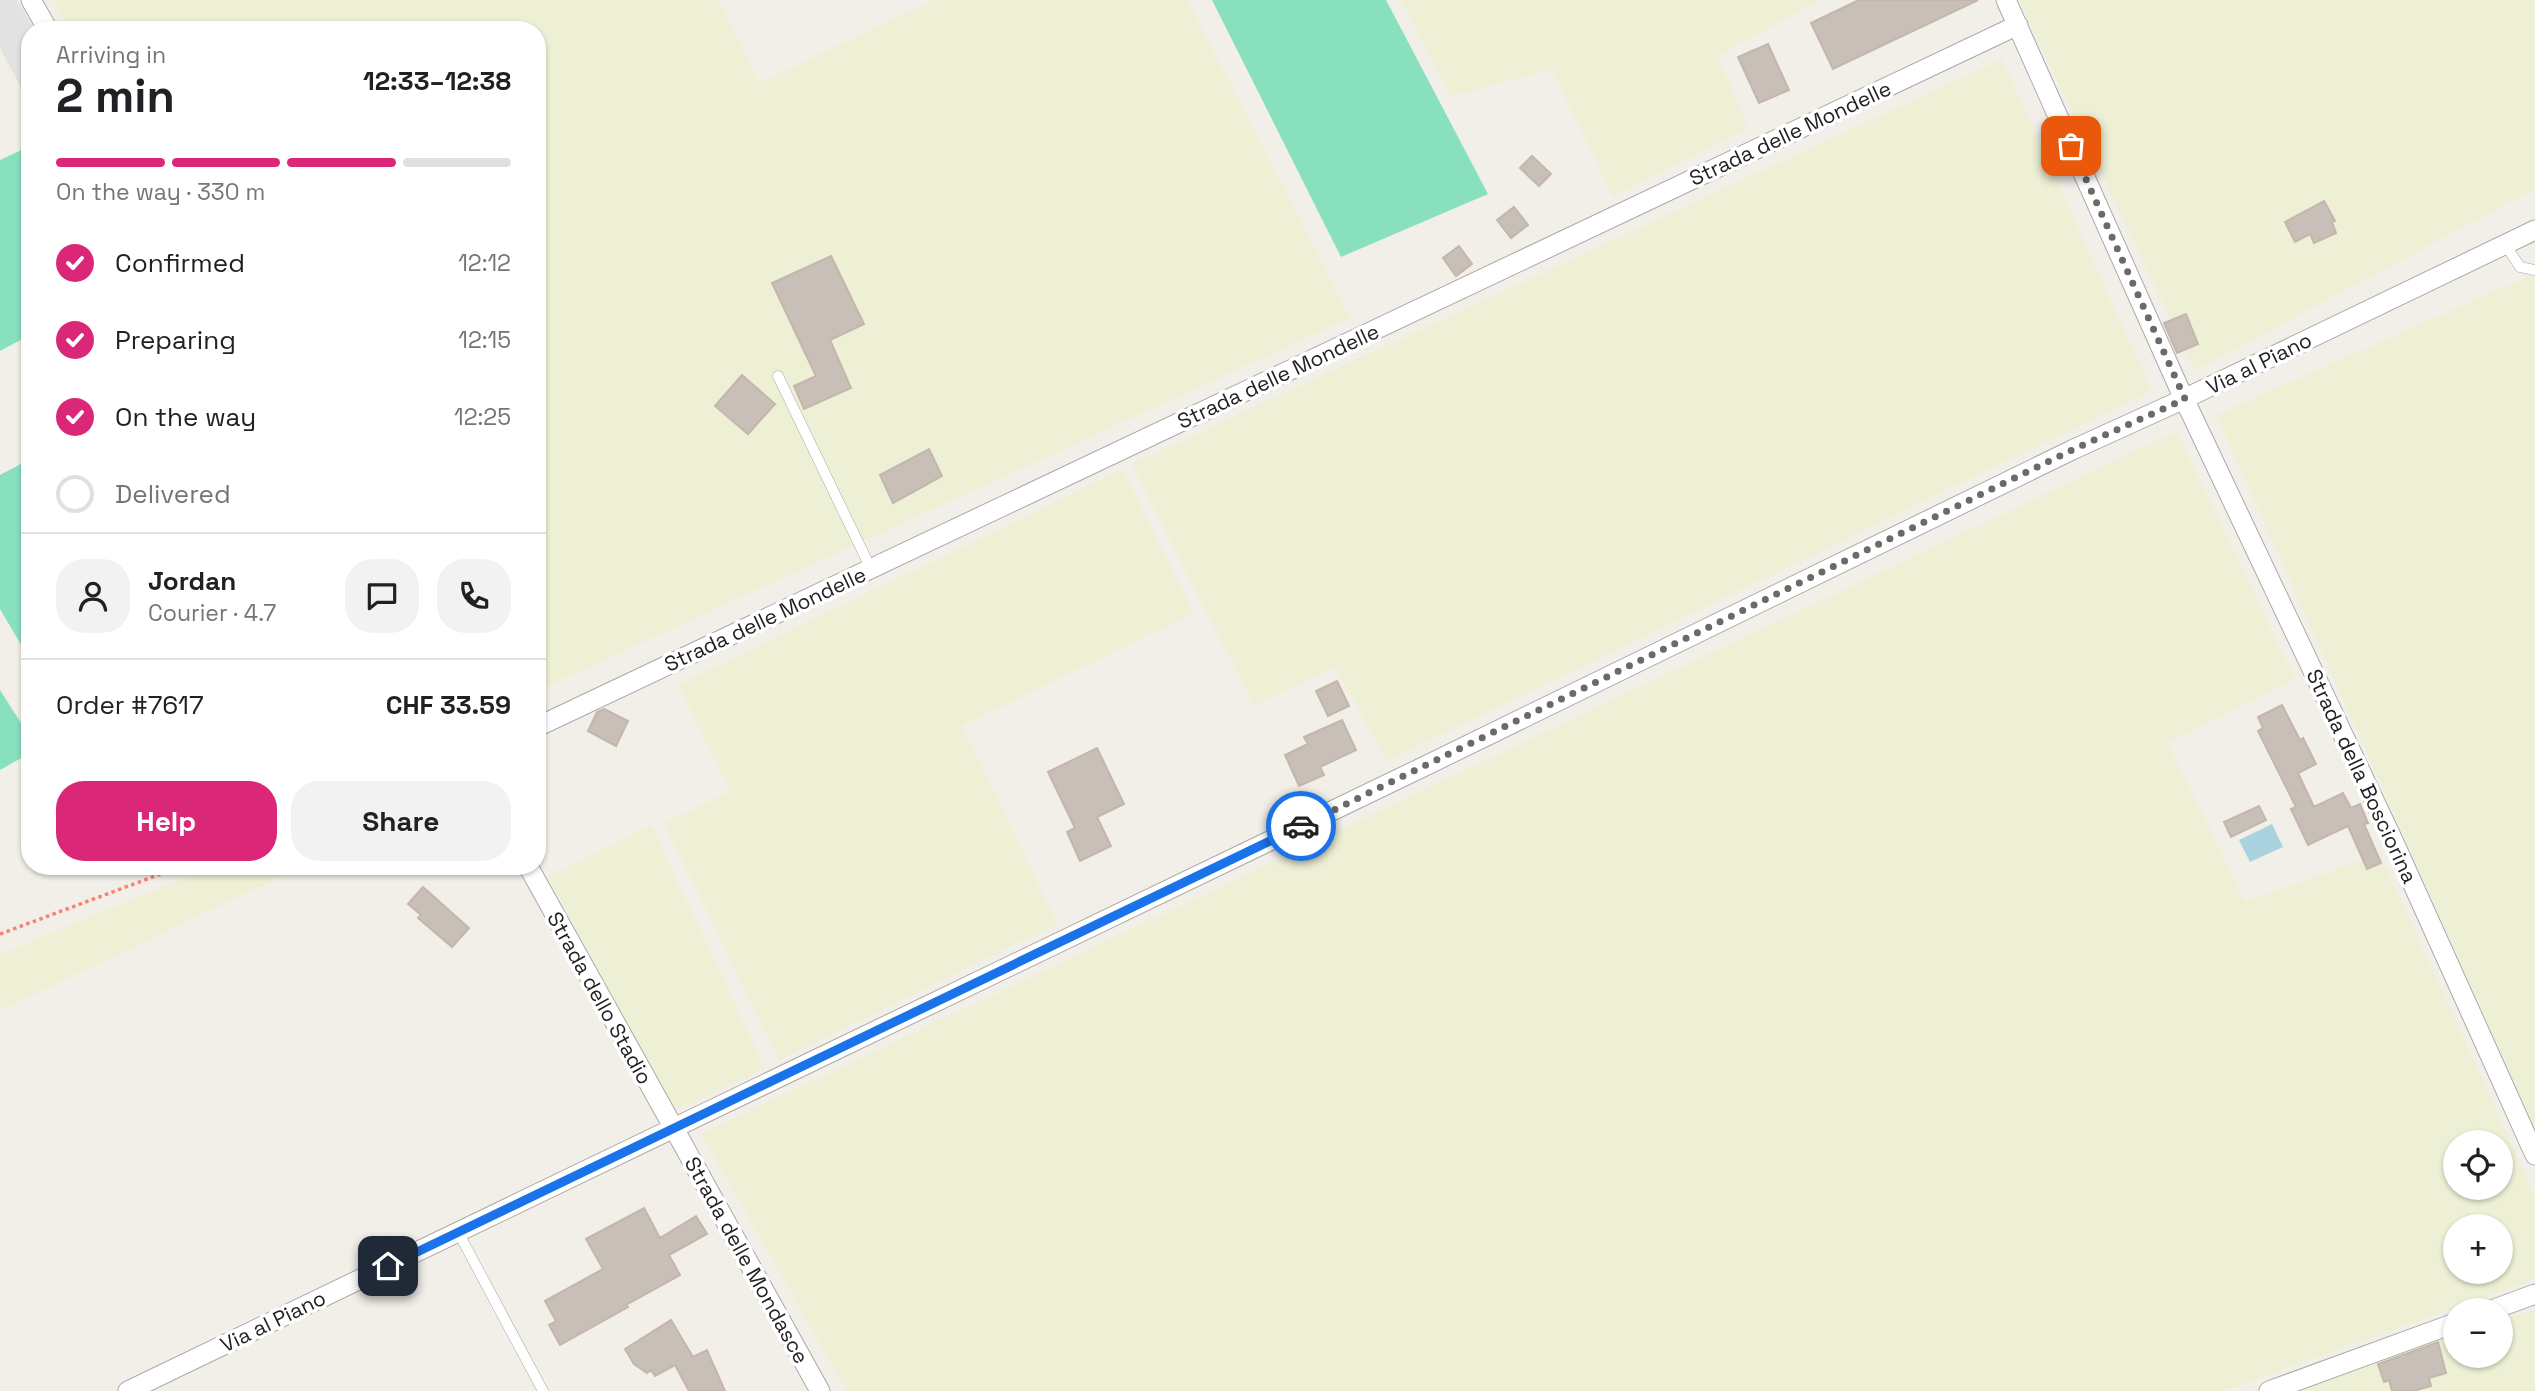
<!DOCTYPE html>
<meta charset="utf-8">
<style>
:root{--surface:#fff;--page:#f2f2f2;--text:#202124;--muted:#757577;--line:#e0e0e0;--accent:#db2777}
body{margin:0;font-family:"Space Grotesk",sans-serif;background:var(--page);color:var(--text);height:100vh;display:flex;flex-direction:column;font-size:26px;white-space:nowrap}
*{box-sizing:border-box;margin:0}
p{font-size:23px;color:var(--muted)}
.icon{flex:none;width:38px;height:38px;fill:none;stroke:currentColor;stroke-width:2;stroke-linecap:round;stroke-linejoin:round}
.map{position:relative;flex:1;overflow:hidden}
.drawer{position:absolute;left:21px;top:21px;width:525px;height:854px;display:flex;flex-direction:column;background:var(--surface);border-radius:28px;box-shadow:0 2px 5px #0004}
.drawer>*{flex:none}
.tools{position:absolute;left:2443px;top:1130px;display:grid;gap:14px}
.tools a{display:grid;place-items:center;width:70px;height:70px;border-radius:50%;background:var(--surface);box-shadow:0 2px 5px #0004;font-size:35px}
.pin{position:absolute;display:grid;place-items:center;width:60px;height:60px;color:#fff;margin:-30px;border-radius:14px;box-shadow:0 4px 10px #0006}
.courier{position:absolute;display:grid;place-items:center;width:70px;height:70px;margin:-35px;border:5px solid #1a73e8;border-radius:50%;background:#fff;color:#222;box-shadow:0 2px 9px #0007}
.headline em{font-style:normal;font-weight:600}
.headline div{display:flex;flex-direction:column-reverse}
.headline{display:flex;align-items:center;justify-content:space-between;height:119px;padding:0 35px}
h1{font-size:46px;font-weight:600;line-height:52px}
.bar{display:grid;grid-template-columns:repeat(4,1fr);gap:10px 7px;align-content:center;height:84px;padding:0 35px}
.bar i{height:9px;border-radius:5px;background:var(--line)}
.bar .active{background:var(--accent)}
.bar p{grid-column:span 4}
.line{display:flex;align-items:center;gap:18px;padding:0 35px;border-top:2px solid var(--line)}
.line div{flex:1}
.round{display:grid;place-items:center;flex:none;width:74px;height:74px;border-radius:28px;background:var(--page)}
ol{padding:0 35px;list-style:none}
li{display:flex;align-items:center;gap:21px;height:77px}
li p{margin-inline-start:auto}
li .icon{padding:7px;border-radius:50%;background:var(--accent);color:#fff;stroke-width:4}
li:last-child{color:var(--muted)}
li i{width:38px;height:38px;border:4px solid var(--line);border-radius:50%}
.primary-button{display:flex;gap:14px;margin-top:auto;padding:14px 35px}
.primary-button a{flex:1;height:80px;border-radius:28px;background:var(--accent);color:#fff;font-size:28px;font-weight:600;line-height:80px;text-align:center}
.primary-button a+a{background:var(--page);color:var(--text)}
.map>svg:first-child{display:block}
.farmland{fill:#eef0d5;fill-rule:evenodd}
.pitch{fill:#88e0be}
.parking{fill:#e2e2e2}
.water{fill:#aad3df}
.building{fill:#c7bfb8;stroke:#c4b6ab;stroke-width:2}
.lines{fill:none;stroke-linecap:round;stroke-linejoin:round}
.lane-casing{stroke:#a9a9a9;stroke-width:11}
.street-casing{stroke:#a9a9a9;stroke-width:21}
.path{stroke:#fa8072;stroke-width:3.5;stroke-dasharray:3.5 3.5;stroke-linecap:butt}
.lane{stroke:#fff;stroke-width:10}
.street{stroke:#fff;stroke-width:19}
.done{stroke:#6b6a68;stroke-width:7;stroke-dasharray:0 12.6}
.route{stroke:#1a73e8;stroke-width:9}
.labels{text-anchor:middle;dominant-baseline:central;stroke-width:7;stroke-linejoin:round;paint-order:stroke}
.street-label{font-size:21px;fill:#222;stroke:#fff}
</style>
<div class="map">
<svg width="2535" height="1391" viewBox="0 0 2535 1391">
<rect width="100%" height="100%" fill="#f2efe9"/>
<!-- farmland -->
<path class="farmland" d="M53,0H718L759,83L934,0H1188L1350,318L537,691V30H70Z
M1401,0H1822L1718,55L1748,128L1613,197L1552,70L1451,96Z
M2019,0H2535V189L2195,371Z
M2002,59L2152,391L1387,761L1335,667L1254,706L1132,464Z
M2535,273V1129L2216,415Z
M2177,431L2295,679L2168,743L2245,901L2380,854L2535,1195V1279L2224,1391H847L701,1134ZM2455,1143H2501V1188H2455ZM2455,1227H2501V1272H2455Z
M1123,469L1194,613L962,726L1058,924L779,1060L664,823L730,791L678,685Z
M651,825L765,1068L675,1111L548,877Z
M214,866H303L0,1011V954Z
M2535,1310V1391H2293L2392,1351L2455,1333V1356H2501V1320Z"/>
<!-- pitch -->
<path class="pitch" d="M1212,0H1386L1488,194L1341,257Z
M30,146V335L0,351V160Z
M30,459V660L0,609V475Z
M0,690L30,737V753L0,770Z"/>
<!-- parking -->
<path class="parking" d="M0,0H17L35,30H30V105L0,48Z"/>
<!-- water -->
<path class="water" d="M2272,824L2283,847L2250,862L2239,840Z"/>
<!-- building -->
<path class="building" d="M1859,0H1978L1833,69L1811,23Z
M1768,44L1789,90L1759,103L1738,57Z
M1532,156L1551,174L1539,186L1520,168Z
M2324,201L2335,221L2332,222L2336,233L2314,243L2310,234L2295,242L2285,222Z
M1514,207L1528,225L1511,238L1497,220Z
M1459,246L1472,264L1456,276L1443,258Z
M831,256L864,324L830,340L851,388L804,409L794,386L816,376L772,283Z
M2186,314L2198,344L2177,353L2164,323Z
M742,375L775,404L748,434L715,406Z
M929,449L942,476L893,503L880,475Z
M1337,681L1349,706L1328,716L1316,691Z
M2282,705L2300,740L2303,738L2316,764L2298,773L2314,807L2343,793L2351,808L2360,804L2368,823L2364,824L2381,863L2367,869L2348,826L2308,845L2291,809L2296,807L2258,731L2263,728L2258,717Z
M604,709L628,721L616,746L588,731L597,712Z
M1342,720L1356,750L1320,767L1324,775L1299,786L1285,755L1308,744L1304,737Z
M1097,748L1124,804L1097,817L1111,846L1080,861L1067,832L1075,828L1048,772Z
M2259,806L2266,820L2231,837L2224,822Z
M423,887L469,928L452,947L418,918L421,915L408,904Z
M644,1208L660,1238L696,1216L707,1234L669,1255L680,1275L626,1305L628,1307L560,1345L549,1325L556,1321L545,1301L603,1269L586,1239Z
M671,1320L693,1357L707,1350L725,1391H689L675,1365L655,1376L651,1370L647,1373L634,1364L625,1349Z
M2438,1342L2446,1373L2429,1378L2431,1386L2413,1391H2392L2389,1380L2384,1382L2378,1364Z"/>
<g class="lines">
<defs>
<path id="lane" d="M2505,244L2520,267L2535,270
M778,376L871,569
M458,1232L543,1391"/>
<path id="street" d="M31,0L48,30
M2006,0L2179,388L2392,838L2535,1155
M537,727L2018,25
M528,866L820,1391
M2489,1311L2535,1294
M128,1391L1423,767L2072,450L2184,399L2535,230
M2269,1391L2455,1323"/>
</defs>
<!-- lane casing -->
<use href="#lane" class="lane-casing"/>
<!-- street casing -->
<use href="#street" class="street-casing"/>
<!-- path -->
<path class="path" d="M0,934L182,866"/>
<!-- lane -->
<use href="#lane" class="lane"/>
<!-- street -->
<use href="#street" class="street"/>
</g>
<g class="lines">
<!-- done -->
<path class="done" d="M1301,826L2072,450L2185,399L2071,146"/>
<!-- route -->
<path class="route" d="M388,1266L1301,826"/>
</g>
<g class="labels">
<!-- street labels -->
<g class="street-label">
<text transform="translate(1790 133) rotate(-25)">Strada delle Mondelle</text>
<text transform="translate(2259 363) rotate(-26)">Via al Piano</text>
<text transform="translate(1278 376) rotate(-25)">Strada delle Mondelle</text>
<text transform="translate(765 619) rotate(-25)">Strada delle Mondelle</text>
<text transform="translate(2362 776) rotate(65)">Strada della Bosciorina</text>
<text transform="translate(600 998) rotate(61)">Strada dello Stadio</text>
<text transform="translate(747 1260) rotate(61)">Strada delle Mondasce</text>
<text transform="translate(273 1321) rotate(-26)">Via al Piano</text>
</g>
</g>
</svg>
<div class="tools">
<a><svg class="icon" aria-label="locate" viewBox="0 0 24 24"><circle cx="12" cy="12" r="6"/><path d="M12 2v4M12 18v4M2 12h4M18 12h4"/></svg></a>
<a>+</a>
<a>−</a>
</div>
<div class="pin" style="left:2071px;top:146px;background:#ea580c"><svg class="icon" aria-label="bag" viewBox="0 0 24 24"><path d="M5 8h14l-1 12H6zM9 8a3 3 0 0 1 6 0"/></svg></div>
<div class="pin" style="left:388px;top:1266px;background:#1f2937"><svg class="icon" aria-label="home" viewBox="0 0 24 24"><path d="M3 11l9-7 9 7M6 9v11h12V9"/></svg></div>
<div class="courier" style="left:1301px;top:826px"><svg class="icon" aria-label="car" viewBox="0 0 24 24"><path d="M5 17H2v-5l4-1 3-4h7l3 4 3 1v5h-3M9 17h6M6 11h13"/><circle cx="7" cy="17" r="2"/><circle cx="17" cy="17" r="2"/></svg></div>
<section class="drawer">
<div class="headline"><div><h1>2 min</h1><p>Arriving in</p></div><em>12:33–12:38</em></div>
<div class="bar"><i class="active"></i><i class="active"></i><i class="active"></i><i></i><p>On the way · 330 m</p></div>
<ol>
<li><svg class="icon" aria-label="check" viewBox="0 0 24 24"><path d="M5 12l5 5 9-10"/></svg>Confirmed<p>12:12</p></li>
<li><svg class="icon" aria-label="check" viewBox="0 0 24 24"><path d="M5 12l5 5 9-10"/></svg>Preparing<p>12:15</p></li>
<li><svg class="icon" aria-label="check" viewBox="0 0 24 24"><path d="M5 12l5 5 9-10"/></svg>On the way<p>12:25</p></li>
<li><i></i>Delivered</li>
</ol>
<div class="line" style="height:126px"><a class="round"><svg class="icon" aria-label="person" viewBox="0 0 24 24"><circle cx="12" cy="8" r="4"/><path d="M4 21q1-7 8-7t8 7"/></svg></a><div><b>Jordan</b><p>Courier · 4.7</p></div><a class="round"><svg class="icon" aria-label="chat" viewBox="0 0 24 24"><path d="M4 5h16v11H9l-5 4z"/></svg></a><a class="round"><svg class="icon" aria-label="phone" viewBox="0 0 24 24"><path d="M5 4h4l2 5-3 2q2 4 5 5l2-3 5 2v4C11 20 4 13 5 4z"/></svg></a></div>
<div class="line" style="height:91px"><div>Order #7617</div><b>CHF 33.59</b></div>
<div class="primary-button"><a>Help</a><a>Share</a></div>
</section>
</div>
